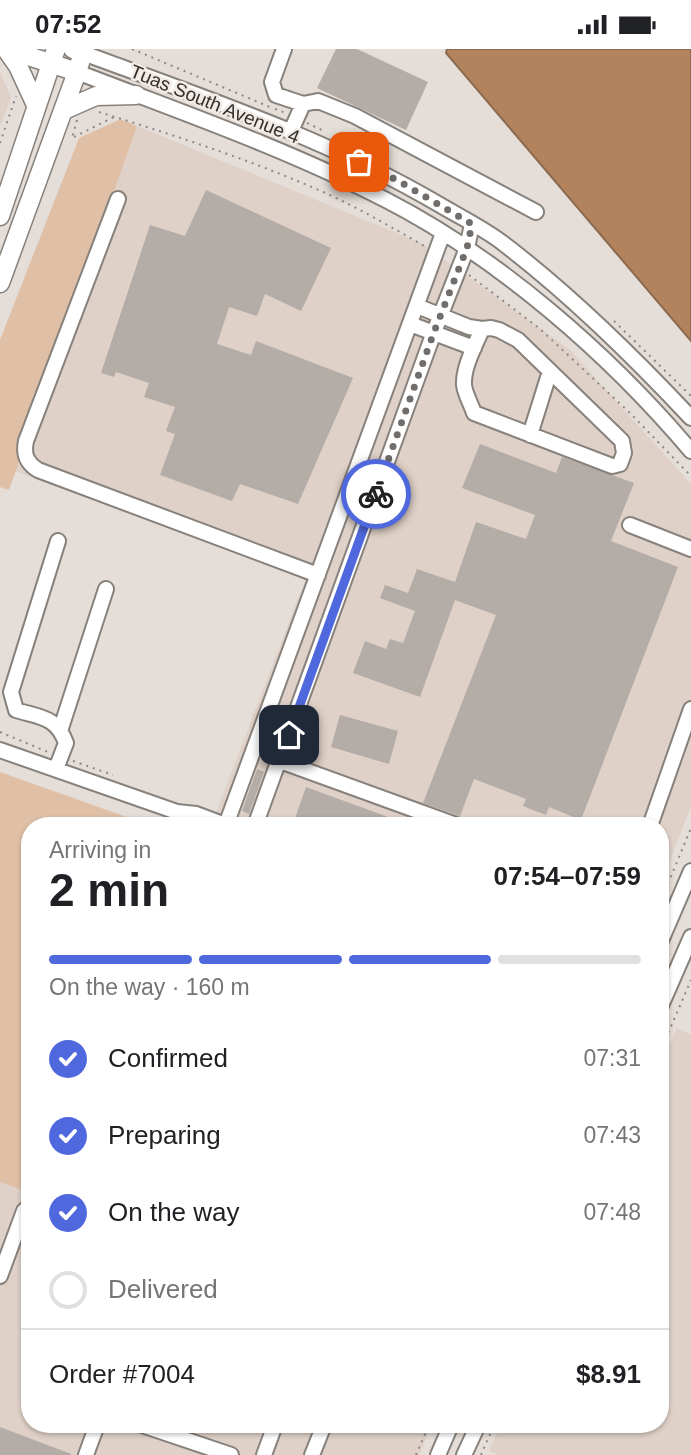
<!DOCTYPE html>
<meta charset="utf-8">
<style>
:root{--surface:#fff;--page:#f2f2f2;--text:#202124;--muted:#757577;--line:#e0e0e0;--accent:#4f68dd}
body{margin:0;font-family:Helvetica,sans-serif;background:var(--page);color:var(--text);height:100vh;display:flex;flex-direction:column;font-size:26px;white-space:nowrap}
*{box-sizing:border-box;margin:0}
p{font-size:23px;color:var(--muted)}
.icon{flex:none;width:38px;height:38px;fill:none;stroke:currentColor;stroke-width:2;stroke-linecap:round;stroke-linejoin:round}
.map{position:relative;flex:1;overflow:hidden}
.drawer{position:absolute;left:21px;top:768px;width:648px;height:616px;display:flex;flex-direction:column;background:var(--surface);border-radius:28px;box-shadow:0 2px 5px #0004}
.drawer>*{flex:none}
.pin{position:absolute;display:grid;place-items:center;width:60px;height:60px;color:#fff;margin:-30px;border-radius:14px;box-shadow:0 4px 10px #0006}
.courier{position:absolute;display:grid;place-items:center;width:70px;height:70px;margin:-35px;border:5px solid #4f68dd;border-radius:50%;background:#fff;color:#222;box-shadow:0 2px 9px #0007}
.summary em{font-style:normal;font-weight:700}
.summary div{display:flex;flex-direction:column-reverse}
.summary{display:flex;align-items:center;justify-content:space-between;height:119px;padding:0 28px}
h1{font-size:46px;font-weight:700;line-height:52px}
.bar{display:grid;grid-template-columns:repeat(4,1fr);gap:10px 7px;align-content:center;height:84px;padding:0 28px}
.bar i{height:9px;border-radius:5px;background:var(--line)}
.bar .active{background:var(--accent)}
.bar p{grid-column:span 4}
.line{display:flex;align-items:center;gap:18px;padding:0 28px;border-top:2px solid var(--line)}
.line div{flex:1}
ol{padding:0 28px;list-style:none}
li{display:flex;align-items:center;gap:21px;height:77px}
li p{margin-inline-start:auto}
li .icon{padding:7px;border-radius:50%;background:var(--accent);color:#fff;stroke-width:4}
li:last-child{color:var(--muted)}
li i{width:38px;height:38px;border:4px solid var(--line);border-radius:50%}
.status{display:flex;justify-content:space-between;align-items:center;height:49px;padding:0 35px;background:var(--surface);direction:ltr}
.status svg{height:19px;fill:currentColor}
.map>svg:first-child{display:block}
.built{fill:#dfd1c7}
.green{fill:#dfc0a7}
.water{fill:#b2835d;stroke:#8c6a4f;stroke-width:2}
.building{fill:#b3aca7}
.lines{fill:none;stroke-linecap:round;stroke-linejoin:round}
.minor-casing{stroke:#87817c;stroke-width:18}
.major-casing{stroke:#87817c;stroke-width:21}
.path{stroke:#8d8885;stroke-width:2;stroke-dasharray:2 5;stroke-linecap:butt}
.minor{stroke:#fff;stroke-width:14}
.major{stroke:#fff;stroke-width:18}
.done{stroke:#716d6a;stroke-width:7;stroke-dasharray:0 12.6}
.route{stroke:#4f68dd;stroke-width:9}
.labels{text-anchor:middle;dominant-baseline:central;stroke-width:5;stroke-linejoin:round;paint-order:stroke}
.street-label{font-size:19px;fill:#33302e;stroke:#f1eae5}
</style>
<div class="status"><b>07:52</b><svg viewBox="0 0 49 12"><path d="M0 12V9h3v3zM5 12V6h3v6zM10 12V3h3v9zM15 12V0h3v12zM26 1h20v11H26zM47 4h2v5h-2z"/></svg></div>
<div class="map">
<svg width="691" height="1406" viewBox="0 0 691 1406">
<rect width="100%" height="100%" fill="#e4ddd8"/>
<!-- built -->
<path class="built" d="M0,23L11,48L0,78Z
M137,77L421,194L570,301L691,435V757L660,837V777H240L215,767L305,531L15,422Z
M677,979L691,986V1406H500L489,1402L501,1376H660V1017Z
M0,1133L30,1144V1376H432L419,1406H0Z"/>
<!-- green -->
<path class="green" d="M121,70L137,77L9,441L0,438V291L79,89Z
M0,723L152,777H30V1144L0,1133Z"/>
<!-- water -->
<path class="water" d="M447,0H691V292L446,4Z"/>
<!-- building -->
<path class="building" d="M336,0H357L428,33L406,81L317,39Z
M206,141L331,199L301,262L265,245L257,267L229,258L217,295L251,306L256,292L353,329L298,455L240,435L232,452L160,426L175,385L166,382L175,358L144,348L149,334L116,323L114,328L101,324L150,176L185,187Z
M480,395L556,424L562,408L634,434L611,492L678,518L581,771L549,758L546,766L523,757L526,750L474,730L460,767L423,754L496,566L455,551L420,648L353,624L365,592L386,600L390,590L403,594L415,562L380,549L385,536L408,544L417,520L455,533L476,473L526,490L535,466L462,439Z
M340,666L398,682L389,715L331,698Z
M257,720L264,723L249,765L242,762Z
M306,738L410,776V777H298L293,775Z
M0,1378L71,1405V1406H0Z"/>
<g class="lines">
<defs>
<path id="minor" d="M85,0L83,4C205,49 328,90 440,156C462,169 485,180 504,195C572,247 633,307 691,369
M284,0L272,33L276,46L303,55
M77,23C181,63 287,100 386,151C499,209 609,305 691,402
M291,82L303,55L318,52L355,67L536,163
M118,150L26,392C23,406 27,414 38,421L318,526
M417,257L469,278L482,280
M410,275L474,299
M491,279L499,281L518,291L622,392L624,404L620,415L612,417L474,364C471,355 465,345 464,336C463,318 475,297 482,280Z
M530,386L550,322
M630,476L691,500
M61,679L106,540
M0,701L177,763L196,765L228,777
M280,712L459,777
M56,720L66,694C56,667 41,669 16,661L11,643L58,492
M226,776L443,184
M255,777L434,283L467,199L472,175
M650,777L691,660
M660,894L691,822
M660,959L691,888
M0,1227L24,1162L30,1156
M142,1376L231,1406
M86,1406L97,1376
M264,1406L275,1376
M312,1406L324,1376
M438,1406L451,1376
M464,1406L478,1376"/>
<path id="major" d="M6,0L18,17L36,56
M7,0L77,23
M64,61L96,47L136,46
M0,167L56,0
M0,234L77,23L83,4L73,0"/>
</defs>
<!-- minor casing -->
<use href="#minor" class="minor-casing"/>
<!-- major casing -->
<use href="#major" class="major-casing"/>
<!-- path -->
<path class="path" d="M132,0L270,58
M275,60L286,64
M99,63C167,84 236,106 302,134C345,151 386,175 426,198
M77,71L72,89L114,68
M307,74L324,82
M0,94L16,47
M469,226L539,279L630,364L691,427
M614,272L691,347
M0,683L48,703
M73,712L113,726
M660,854L691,779
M660,1003L691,931
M416,1406L429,1376
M481,1406L494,1376"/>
<!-- minor -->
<use href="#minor" class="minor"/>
<!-- major -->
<use href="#major" class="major"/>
</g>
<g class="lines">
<!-- done -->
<path class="done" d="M359,113L395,130L472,175L467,199L434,283L376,445"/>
<!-- route -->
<path class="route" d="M289,686L376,445"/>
</g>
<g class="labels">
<!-- street labels -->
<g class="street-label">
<text transform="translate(215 55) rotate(22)">Tuas South Avenue 4</text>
</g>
</g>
</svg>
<div class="pin" style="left:359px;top:113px;background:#ea580c"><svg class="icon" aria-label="bag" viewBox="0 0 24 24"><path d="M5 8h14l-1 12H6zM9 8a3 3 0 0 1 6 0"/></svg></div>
<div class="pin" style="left:289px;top:686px;background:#1f2937"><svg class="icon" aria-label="home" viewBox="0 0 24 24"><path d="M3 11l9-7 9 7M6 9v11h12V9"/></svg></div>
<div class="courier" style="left:376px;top:445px"><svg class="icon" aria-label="bike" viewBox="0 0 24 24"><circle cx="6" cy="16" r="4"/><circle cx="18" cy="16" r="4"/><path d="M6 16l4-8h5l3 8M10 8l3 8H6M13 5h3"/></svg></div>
<section class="drawer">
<div class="summary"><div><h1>2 min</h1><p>Arriving in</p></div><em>07:54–07:59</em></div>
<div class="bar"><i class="active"></i><i class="active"></i><i class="active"></i><i></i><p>On the way · 160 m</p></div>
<ol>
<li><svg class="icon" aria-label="check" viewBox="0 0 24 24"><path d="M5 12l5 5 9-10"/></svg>Confirmed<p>07:31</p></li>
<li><svg class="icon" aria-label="check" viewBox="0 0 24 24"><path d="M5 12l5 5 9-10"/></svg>Preparing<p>07:43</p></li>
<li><svg class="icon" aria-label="check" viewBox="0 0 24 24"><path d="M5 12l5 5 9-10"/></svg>On the way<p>07:48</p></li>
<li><i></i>Delivered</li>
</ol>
<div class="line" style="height:91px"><div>Order #7004</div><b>$8.91</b></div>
</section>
</div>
